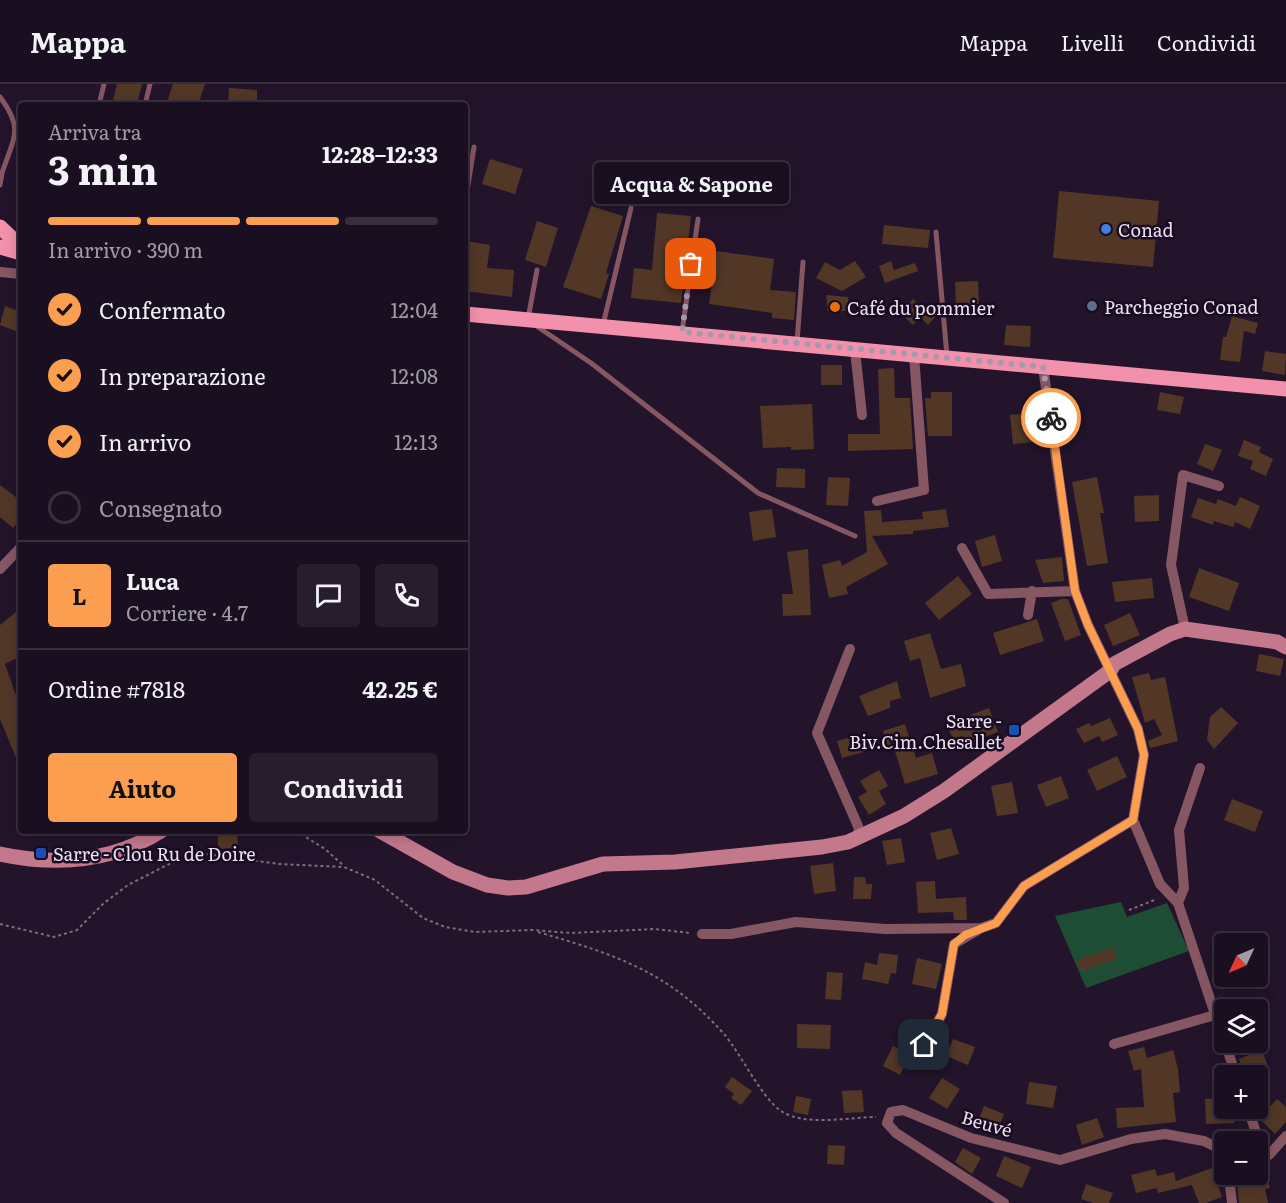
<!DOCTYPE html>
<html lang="it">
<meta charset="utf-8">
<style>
:root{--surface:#1a0f20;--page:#271d2d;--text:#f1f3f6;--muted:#9f9ca5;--line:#382f3e;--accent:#fb9e50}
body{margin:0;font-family:Literata,serif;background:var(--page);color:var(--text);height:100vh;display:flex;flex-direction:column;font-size:22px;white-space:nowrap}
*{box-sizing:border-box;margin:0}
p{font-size:20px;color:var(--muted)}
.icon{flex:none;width:33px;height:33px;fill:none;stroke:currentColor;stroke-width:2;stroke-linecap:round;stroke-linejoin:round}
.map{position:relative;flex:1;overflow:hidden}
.panel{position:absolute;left:18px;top:18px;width:450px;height:732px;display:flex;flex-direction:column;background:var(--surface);border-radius:6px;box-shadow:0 3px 15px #0003,0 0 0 2px var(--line)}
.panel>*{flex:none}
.needle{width:39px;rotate:226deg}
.controls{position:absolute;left:1214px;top:849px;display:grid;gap:12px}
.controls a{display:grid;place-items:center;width:54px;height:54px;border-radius:6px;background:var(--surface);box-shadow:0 3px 15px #0003,0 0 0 2px var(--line);font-size:30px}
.pin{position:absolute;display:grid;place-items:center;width:51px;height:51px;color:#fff;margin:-26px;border-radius:12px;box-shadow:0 3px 9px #0006}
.courier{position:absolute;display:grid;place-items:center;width:60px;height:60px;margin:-30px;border:4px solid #fb9e50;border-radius:50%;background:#fff;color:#222;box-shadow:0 2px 8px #0007}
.bubble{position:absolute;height:42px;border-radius:6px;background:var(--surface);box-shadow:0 3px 15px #0003,0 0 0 2px var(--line);font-size:20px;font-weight:700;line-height:42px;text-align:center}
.overview em{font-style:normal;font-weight:700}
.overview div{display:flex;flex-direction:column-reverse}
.overview{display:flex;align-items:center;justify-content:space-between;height:102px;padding:0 30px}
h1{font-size:39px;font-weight:700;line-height:45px}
.bar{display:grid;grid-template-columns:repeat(4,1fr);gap:9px 6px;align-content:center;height:72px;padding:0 30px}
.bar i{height:8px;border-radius:4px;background:var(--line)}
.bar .on{background:var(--accent)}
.bar p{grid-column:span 4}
.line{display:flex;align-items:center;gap:15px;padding:0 30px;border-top:2px solid var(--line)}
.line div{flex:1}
.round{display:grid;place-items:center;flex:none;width:63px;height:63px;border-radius:6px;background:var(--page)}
ol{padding:0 30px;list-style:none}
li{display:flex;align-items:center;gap:18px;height:66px}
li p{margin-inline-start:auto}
li .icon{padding:6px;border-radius:50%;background:var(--accent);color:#111;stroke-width:4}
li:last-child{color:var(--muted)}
li i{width:33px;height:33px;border:3px solid var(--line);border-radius:50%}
.primary-button{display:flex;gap:12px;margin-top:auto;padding:12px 30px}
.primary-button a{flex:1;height:69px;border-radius:6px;background:var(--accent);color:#111;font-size:24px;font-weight:700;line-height:69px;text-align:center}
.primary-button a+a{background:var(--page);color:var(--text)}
header{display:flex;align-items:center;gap:36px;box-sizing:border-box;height:84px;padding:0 30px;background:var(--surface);border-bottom:2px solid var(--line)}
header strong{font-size:28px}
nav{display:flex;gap:33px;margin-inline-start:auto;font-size:21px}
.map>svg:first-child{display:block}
.green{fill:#1d4d34}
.building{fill:#523726}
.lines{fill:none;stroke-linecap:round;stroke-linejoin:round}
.path{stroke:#7b6e82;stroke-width:2;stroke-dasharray:3 3;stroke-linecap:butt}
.lane{stroke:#865763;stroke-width:5}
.street{stroke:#865763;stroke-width:10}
.secondary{stroke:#c3788c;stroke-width:15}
.primary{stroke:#f391ac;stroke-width:15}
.done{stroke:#a599ac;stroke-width:6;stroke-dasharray:0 10.8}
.route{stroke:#fb9e50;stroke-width:8}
.shop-dot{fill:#3f7fe0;stroke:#190b21;stroke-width:2}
.service-dot{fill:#5c6f8a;stroke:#190b21;stroke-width:2}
.food-dot{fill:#e8710a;stroke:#190b21;stroke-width:2}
.transit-dot{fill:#1a4fb4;stroke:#190b21;stroke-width:2}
.labels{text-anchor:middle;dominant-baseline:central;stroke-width:5;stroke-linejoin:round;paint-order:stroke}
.poi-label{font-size:18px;fill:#ebe1f1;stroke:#190b21;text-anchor:start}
.street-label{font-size:18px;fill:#ebe1f1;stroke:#190b21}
</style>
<header>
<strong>Mappa</strong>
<nav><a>Mappa</a><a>Livelli</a><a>Condividi</a></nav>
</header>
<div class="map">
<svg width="1286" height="1119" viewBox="0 0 1286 1119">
<rect width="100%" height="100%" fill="#23142b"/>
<!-- green -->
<path class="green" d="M1121,818L1127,833L1167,819L1189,867L1086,904L1055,832Z"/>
<!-- building -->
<path class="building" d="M117,0H142L137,21H112Z
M173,0H205L198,21H166Z
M229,4L257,6V21H228Z
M490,75L523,85L515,110L482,100Z
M1059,107L1159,117L1153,183L1053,174Z
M591,122L623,132L606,189L609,190L601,215L563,203Z
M657,129L691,132L681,219L631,214L634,184L652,186Z
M537,137L558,144L546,183L525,176Z
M884,141L930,146L928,164L882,160Z
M466,157L490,161L487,184L514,186L512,213L465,207Z
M716,167L774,175L770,206L796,208L794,236L772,234V229L709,220Z
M855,177L866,193L842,207L816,194L825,178L840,186Z
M891,177L894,186L915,179L918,187L885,199L879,182Z
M978,197L979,220L956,221L955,198Z
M826,211L848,213L849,227H828Z
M913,215L923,225L928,220L938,230L928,241L920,233L913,241L900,228Z
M5,222L21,228V249L0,241Z
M1232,232L1258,239L1255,250L1244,247L1240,278L1220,276L1223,253H1226Z
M1006,241L1031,242L1030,263L1004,261Z
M1265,267L1286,270L1285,291L1262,287Z
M821,281H842V301H821Z
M894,284L895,314H910L913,365L848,367V350H880L878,285Z
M931,308H952V352H928L925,314H931Z
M1160,308L1184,313L1180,330L1157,326Z
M812,320L814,365L791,366V363L763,364L760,322Z
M1041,328L1044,357L1013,360L1010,331Z
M1244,356L1261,363L1259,368L1273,375L1266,392L1250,385L1253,377L1238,372Z
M1205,360L1222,366L1213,387L1197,380Z
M777,384L805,385V404L776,403Z
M828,393L850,394L848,422L826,421Z
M1097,393L1104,429H1100L1108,479L1087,482L1072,398Z
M0,401L21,417V434L13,444L0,433Z
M1159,411V437L1135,438L1134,412Z
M1240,413L1260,422L1250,445L1235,438L1233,443L1214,437L1213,441L1191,433L1198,414L1216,420L1218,415L1236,422Z
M772,425L776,453L753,457L749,428Z
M946,425L949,443L913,447V450L872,452L888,480L846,503L848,510L829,514L822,481L840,476L842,482L867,468L864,427L881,426L882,438L923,435L922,428Z
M995,451L1002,477L982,483L975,457Z
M808,465L811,531L783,532L782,510H793L787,468Z
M1062,473L1064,497L1043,499L1035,476Z
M1199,484L1239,499L1229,527L1189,513Z
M958,492L972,510L939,536L925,519Z
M1152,494L1154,514L1115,518L1112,498Z
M1062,515H1068L1081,551L1065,557L1051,519Z
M21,524V572L5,580L21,626V686L0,635V541Z
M1130,529L1140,551L1113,562L1104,541Z
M1037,535L1044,557L1000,571L993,549Z
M930,549L941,585L961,580L966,602L930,614L920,574L910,577L904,557Z
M1259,570L1284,575L1280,592L1256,587Z
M1149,589L1151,596L1165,593L1178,657L1150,664L1148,657L1162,651L1154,635L1145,639L1132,593Z
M897,597L901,614L890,617V624L868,632L859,612Z
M1221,623L1238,639L1214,665L1207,656L1210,633Z
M989,624L998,648L956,664L947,640Z
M1110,634L1118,651L1102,658L1099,652L1084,659L1076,645L1089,639L1091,642Z
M905,640L916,674L932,669L938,690L905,700L894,664L889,666L883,647Z
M859,651L864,668L842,674L837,657Z
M1117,672L1127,693L1097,707L1087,686Z
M879,686L888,702L879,707L886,720L869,731L858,713L867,708L860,697Z
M1061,692L1069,714L1046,723L1037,701Z
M1012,698L1018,729L997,732L991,702Z
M1232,715L1263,727L1255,748L1224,736Z
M951,744L959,770L937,776L930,749Z
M218,747H237L238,764L218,765Z
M901,754L905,778L887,781L882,757Z
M833,779L836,807L814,810L810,782Z
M854,793H865L866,800H872L871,815H853Z
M935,797L936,815L966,813L967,836H954L953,828L918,829L916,798Z
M1113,863L1117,875L1081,887L1077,876Z
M879,869L898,871L896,890L891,889L888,900L862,895L865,878L877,881Z
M917,874L942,880L936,905L912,900Z
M827,888L843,889L841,916L825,915Z
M797,940L831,941L830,965L797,964Z
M953,955L975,963L968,981L946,972Z
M893,962L911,971L900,991L883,982Z
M1144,963L1147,974L1173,966L1178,985L1180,1008L1173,1009L1176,1038L1117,1044L1116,1024L1144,1023L1141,985L1134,987L1128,967Z
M1262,966L1269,986L1245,992L1239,975Z
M732,993L752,1007L741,1021L731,1014L734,1010L725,1003Z
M942,994L960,1005L947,1025L929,1014Z
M1029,998L1057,1002L1053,1024L1026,1020Z
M862,1006L864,1028L844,1029L842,1007Z
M796,1012L811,1015L808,1031L793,1028Z
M1224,1014V1024H1233L1234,1039L1206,1040L1205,1015Z
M1277,1015L1286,1023V1038L1275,1050L1259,1034Z
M984,1022L1004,1030L996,1050L977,1041Z
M1097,1034L1104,1053L1082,1061L1076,1041Z
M828,1061L845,1062L844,1081L827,1080Z
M963,1064L981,1074L972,1090L955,1078Z
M1004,1072L1031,1083L1022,1104L996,1092Z
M1212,1084L1222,1113L1206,1119H1199L1192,1101L1158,1109L1157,1104L1136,1109L1131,1091L1155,1085L1157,1092L1174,1088L1176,1097Z
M1266,1090L1270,1104L1265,1105L1268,1119H1239L1237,1097Z
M1086,1100L1113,1109L1109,1119H1093L1081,1115Z"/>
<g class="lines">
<!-- path -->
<path class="path" d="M296,747L325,765L344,782
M1129,826L1157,815
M0,840L54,853L77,846L104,819L128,801L169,780L199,769L279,780L344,783L375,796L423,834L445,843L475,848L533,846L571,849L655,845L690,849
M538,848C616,871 668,887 724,950C741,970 761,1013 781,1027C805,1043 849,1033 876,1033"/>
<!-- lane -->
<path class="lane" d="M0,13C24,45 14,53 2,89
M99,21L104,0
M145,21L150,0
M0,92L2,89L0,101
M465,120L474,63
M936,148L947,272
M528,235L537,186
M535,241L591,279L758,409L855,452
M603,241L631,124
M682,248L698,135
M797,258L803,178"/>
<!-- street -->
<path class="street" d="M0,188L21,190
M855,266L862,331
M1043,283L1075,507L1088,541L1138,645L1144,671L1133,736L1160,800L1178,819L1224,957
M877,417L924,406L914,271
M962,464L988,510L1075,507
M0,485L21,463
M1028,531L1032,507
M1185,545L1171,481L1183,391L1219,402
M850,565L817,649L858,742L860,754
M1178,819L1184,804L1179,746L1200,684
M702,850H731L796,838L885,845L981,844L996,839L1024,802L1133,736
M1225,958L1236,992
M1114,960L1215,931
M925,961L942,930L954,860L978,846
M1248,1024L1260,1061V1074H1257
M1257,1076L1269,1071L1286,1052
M1004,1119L896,1049L887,1039L891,1028L903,1026L971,1054L1060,1076L1131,1055L1165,1050L1204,1057L1224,1067
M1232,1119L1229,1093L1234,1090"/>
<!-- secondary -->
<path class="secondary" d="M380,747L453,788L487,801L508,804L526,803L603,780L675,778L822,763L848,758L904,732L944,707L1110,587L1114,580L1170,550L1185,545L1277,558L1286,563
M0,770C56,782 112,778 161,747"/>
<!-- primary -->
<path class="primary" d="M0,143L21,163
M0,163L21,169
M465,230L1286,305"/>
</g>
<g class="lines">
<!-- done -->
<path class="done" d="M691,180L682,248L1043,283L1051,334"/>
<!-- route -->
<path class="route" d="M924,961L942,930L954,860L965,851L996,839L1024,802L1133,736L1144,671L1138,645L1088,541L1075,507L1051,334"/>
</g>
<!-- markers -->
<circle class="shop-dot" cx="1106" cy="145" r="6"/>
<circle class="service-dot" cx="1092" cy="222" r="6"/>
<circle class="food-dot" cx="835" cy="223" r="6"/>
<g class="transit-dot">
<rect x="1008" y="640" width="12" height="12" rx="3"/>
<rect x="35" y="763" width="12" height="12" rx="3"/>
</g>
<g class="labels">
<!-- poi labels -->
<g class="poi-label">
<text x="1118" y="145">Conad</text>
<text x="1104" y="222">Parcheggio Conad</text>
<text x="847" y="223">Café du pommier</text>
<text x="1002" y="636" text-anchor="end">Sarre -<tspan x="1002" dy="21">Biv.Cim.Chesallet</tspan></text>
<text x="53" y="769">Sarre - Clou Ru de Doire</text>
</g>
<!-- street labels -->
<g class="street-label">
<text transform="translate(987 1039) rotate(16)">Beuvé</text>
</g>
</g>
</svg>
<div class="controls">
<a><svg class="needle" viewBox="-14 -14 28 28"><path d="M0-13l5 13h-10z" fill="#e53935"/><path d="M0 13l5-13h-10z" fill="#9f9ca5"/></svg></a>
<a><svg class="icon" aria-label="layers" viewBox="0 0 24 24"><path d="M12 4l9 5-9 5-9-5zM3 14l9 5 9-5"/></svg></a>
<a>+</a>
<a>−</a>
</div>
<div class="pin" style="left:691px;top:180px;background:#ea580c"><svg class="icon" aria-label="bag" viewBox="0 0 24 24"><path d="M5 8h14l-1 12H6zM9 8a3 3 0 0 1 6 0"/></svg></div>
<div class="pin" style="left:924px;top:961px;background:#1f2937"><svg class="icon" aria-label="home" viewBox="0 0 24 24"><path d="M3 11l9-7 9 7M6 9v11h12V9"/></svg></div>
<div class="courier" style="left:1051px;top:334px"><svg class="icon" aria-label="bike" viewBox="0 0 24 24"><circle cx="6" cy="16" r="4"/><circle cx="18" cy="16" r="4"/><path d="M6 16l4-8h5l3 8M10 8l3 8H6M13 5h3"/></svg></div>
<div class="bubble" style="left:594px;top:78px;width:195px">Acqua &amp; Sapone</div>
<section class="panel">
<div class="overview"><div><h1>3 min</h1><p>Arriva tra</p></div><em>12:28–12:33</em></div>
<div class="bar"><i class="on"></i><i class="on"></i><i class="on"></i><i></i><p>In arrivo · 390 m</p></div>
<ol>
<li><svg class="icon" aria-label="check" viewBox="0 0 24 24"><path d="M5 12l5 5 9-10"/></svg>Confermato<p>12:04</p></li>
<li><svg class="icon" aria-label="check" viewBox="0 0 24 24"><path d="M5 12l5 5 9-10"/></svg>In preparazione<p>12:08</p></li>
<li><svg class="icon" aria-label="check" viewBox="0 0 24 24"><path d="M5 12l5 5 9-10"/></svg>In arrivo<p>12:13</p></li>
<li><i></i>Consegnato</li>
</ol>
<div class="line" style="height:108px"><b class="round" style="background:var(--accent);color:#111">L</b><div><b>Luca</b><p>Corriere · 4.7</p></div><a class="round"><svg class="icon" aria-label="chat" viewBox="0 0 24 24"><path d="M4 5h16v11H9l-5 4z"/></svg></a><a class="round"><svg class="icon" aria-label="phone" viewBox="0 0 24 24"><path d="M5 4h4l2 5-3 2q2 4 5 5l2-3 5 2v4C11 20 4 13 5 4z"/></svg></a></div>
<div class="line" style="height:78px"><div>Ordine #7818</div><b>42.25 €</b></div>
<div class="primary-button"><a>Aiuto</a><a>Condividi</a></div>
</section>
</div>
